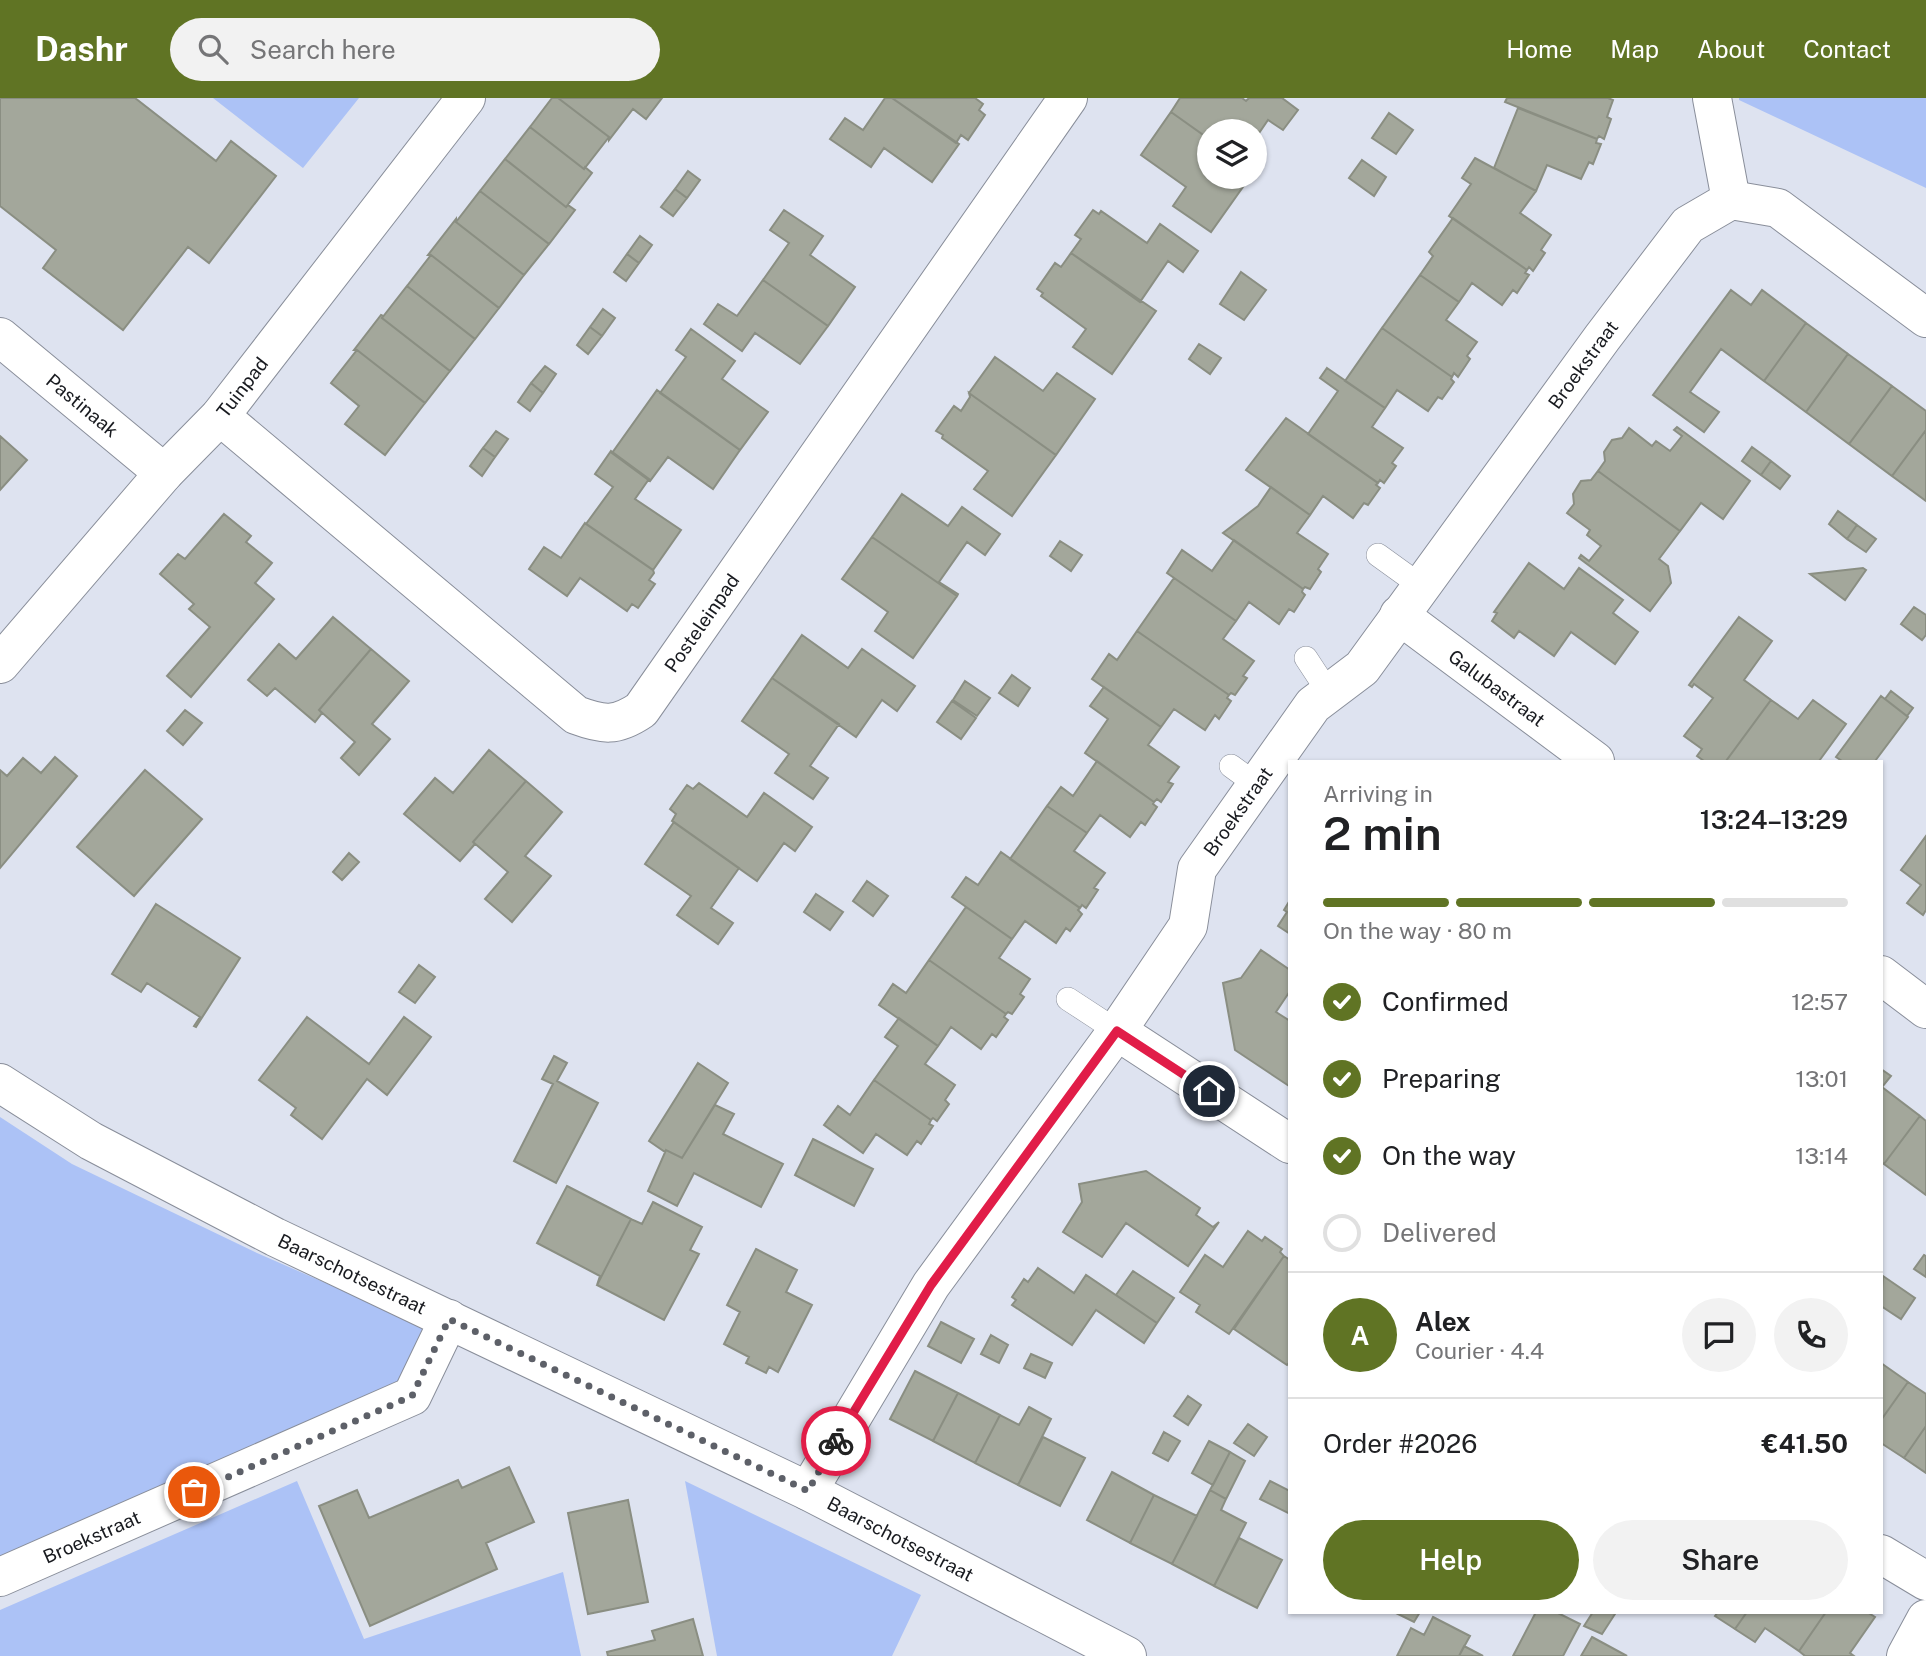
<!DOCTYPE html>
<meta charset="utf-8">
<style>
:root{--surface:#fff;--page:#f2f2f2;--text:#202124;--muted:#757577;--line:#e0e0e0;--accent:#607424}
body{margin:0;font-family:"Public Sans",sans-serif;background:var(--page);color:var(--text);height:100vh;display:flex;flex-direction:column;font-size:26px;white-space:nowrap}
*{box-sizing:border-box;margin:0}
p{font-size:23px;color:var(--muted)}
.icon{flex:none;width:38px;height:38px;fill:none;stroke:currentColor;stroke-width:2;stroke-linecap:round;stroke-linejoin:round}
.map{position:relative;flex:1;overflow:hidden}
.panel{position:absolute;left:1288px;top:662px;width:595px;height:854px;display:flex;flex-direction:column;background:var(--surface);border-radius:0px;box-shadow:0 2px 5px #0004}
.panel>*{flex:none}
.fabs{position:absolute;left:1197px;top:21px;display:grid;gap:14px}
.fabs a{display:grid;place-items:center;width:70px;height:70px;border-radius:50%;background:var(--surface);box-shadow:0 2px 5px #0004;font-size:35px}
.pin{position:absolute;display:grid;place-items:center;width:60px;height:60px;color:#fff;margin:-30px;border:4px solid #fff;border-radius:50%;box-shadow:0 2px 7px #0007}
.courier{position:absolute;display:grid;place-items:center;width:70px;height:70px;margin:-35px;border:5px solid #e11d48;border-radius:50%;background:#fff;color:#222;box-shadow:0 2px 9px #0007}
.overview em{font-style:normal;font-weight:600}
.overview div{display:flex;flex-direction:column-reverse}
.overview{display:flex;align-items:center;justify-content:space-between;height:119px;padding:0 35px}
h1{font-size:46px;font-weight:600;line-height:52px}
.bar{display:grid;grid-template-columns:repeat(4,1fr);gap:10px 7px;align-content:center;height:84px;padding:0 35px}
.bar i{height:9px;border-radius:5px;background:var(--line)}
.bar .current{background:var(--accent)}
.bar p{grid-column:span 4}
.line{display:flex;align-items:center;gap:18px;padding:0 35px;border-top:2px solid var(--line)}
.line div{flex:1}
.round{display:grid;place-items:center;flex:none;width:74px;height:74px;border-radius:37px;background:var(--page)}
ol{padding:0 35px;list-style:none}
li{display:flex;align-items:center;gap:21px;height:77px}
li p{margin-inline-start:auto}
li .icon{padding:7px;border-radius:50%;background:var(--accent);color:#fff;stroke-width:4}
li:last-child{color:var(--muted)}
li i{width:38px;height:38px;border:4px solid var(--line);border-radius:50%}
.action{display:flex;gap:14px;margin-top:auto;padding:14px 35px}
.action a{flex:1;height:80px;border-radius:42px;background:var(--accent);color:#fff;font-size:28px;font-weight:600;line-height:80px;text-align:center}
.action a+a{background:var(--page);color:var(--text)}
header{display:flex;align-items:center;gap:42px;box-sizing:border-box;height:98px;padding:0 35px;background:var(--accent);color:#fff}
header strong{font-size:33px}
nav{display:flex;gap:38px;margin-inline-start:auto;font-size:24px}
.search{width:490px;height:63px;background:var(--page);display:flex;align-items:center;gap:18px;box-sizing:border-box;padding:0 24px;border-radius:38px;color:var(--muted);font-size:26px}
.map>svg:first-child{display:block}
.green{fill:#acc2f6}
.building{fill:#a3a79b;stroke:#8a8e82;stroke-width:2}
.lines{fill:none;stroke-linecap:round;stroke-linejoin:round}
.service-casing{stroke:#898e9a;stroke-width:24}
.minor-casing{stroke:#898e9a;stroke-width:40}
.service{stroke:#fff;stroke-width:23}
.minor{stroke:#fff;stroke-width:38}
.done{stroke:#5d6068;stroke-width:7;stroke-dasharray:0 12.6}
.route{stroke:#e11d48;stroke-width:9}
.labels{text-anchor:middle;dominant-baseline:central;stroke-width:5;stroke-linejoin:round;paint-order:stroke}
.street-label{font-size:19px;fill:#181a1f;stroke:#ebf1fe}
</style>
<header>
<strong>Dashr</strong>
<div class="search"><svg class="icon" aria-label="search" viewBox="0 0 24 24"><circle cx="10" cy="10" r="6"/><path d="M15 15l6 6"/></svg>Search here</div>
<nav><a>Home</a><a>Map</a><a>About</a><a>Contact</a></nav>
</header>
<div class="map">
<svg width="1926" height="1558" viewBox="0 0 1926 1558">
<rect width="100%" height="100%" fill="#dee3f0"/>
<!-- green -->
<path class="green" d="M213,0H359L303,70Z
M1739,0H1926V90L1739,2Z
M0,1019L72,1066L257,1155L424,1228L398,1291L0,1474Z
M297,1383L364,1541L563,1474L581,1558H0V1512Z
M685,1383L921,1497L892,1558H717Z"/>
<!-- building -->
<path class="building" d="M0,0H135L216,63L231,43L276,78L209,165L188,149L123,232L43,170L56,152L0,108Z
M552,0H558L609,39L584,71L530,29Z
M558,0H662L646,21L633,11L609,42V39Z
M885,0H892L959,46L932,84L884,50L871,69L830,41L845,20L863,32Z
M892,0H975L983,6L979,12L985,17L968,42L961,37L956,45Z
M1180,0H1242L1246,3L1249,0H1282L1298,12L1283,32L1268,22L1255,41V33H1209V41L1171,14Z
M1507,0H1608L1613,2L1607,19L1611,21L1604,41L1599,38L1597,41L1505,4Z
M1518,10L1597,41L1596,45L1601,46L1593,66L1589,64L1581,81L1547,67L1536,93L1494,70Z
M1171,14L1209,41V79H1250L1211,134L1173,108L1186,89L1141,57Z
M1389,15L1413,32L1396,56L1372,40Z
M530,29L584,71L585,69L592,75L566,109L505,61Z
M1475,60L1536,93L1520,115L1551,137L1541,152L1545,155L1533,173L1529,169L1527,172L1449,118L1471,86L1462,80Z
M505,61L566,109L568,107L575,112L549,146L480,93Z
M1362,62L1386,79L1374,98L1349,80Z
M688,73L700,82L687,100L675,91Z
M675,91L687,100L673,118L661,109Z
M480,93L549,146L524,177L456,124Z
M784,112L823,138L810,157L855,189L828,228L763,182L789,145L770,132Z
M1093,112L1099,116L1101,113L1147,145L1160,126L1198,153L1183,174L1168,163L1140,204L1071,155L1081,141L1075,137Z
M1453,120L1527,172L1525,175L1529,177L1517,195L1513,192L1502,207L1472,185L1459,204L1420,177L1433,158L1429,154Z
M456,121V124L524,177L499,210L431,157H428Z
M640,138L652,147L639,165L627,156Z
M1071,155L1156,213L1112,276L1073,249L1086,231L1041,198L1043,195L1037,191L1055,165L1061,169Z
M627,156L639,165L626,183L614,174Z
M431,157L499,210L475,241L407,188Z
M1241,174L1266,192L1244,222L1220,206Z
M1420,177L1459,204L1446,222L1477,244L1467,258L1470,261L1458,279L1454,275L1452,279L1382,230Z
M763,182L828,228L800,266L755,235L742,253L704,226L718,206L737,218Z
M407,188L475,241L450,273L382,220Z
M1731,192L1751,207L1762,192L1806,225L1764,283L1721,251L1690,294L1719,314L1704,334L1653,297Z
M603,211L615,220L602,238L590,229Z
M381,217L383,218L382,220L450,273L425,305L357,252H354Z
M1806,225L1848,256L1806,314L1764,283Z
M590,229L602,238L588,256L577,247Z
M1382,230L1452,279L1451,281L1454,284L1442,301L1438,299L1428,313L1397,292L1385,310L1345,283Z
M691,231L735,263L722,281L768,314L740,352L660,295L686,259L676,252Z
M1199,246L1221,260L1210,276L1189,261Z
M357,252L425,305L385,357L345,326L359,308L331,285Z
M1848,256L1892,288L1849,346L1806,314Z
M995,259L1043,293L1057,275L1095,301L1056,357L969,295Z
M545,268L556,276L543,295L531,285Z
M1327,270L1385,310L1372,329L1403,350L1392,365L1396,368L1384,385L1380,382L1378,385L1308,336L1338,293L1320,280Z
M531,285L543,295L530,313L518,304Z
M1892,288L1926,313V332L1892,378L1849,346Z
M657,292L740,352L713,391L668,359L650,383L612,355Z
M969,295L1056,357L1012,418L974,391L988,373L942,340L943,337L936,333L954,308L961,313L970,299Z
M1286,320L1378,385L1376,387L1380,390L1368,407L1364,405L1353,420L1323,398L1310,417L1246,372Z
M1677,329L1750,383L1723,421L1701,405L1680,433L1598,373L1605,363L1604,354L1612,342L1622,340L1629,330L1652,348L1656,343L1670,353L1682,338L1674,332Z
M1926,332V403L1892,378Z
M496,333L508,341L495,359L483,350Z
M0,338L27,362L0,392Z
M1752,349L1771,363L1761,377L1742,363Z
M483,350L495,359L482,378L470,368Z
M611,353L649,381L635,401L681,432L653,472L586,426L613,389L595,376Z
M1771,363L1790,378L1780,391L1761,377Z
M1598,373L1680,433L1659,461L1668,468L1671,485L1650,513L1579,460L1581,457L1589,463L1601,448L1587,437L1590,432L1567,415L1574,406L1573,396L1581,383L1591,382Z
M1271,389L1310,417L1297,435L1328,456L1318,471L1321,474L1310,491L1305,489L1303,491L1223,435L1258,408Z
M902,396L948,428L962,409L1000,436L985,457L967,444L939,484L958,496L957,498L872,439Z
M1838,413L1857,427L1847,441L1829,426Z
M224,416L251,438L246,444L272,465L255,485L274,501L191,599L167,578L210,529L189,511L194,506L160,476L178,456L185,461Z
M585,425L653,472L654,475L649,482L655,486L638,510L632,506L627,513L580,480L567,498L529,471L544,449L561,460Z
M1857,427L1876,441L1866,454L1847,441Z
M872,439L957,498L913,560L875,533L888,514L842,481Z
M1234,442L1303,491L1302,494L1305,497L1294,514L1289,511L1279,526L1249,504L1236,523L1167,475L1182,452L1212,473Z
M1060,443L1082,457L1071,473L1050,458Z
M1529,465L1564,491L1579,470L1623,502L1613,515L1638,534L1615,566L1571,534L1554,558L1519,533L1514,540L1492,523L1497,515L1494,514Z
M1863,470L1866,472L1845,502L1810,476Z
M1174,480L1236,523L1223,541L1254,563L1243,578L1247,580L1235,597L1231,595L1229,597L1137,533Z
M1914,509L1926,517V537L1922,542L1901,526Z
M333,519L371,551L319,612L322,615L315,624L275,590L267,598L248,582L279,546L296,561Z
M1739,519L1772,543L1744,582L1771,602L1726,663H1704L1697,658L1702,651L1684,638L1713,600L1694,586L1692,589L1689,587Z
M1137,533L1229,597L1227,600L1231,603L1219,621L1215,617L1205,632L1174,611L1161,629L1092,581L1109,556L1117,562Z
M802,537L848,570L862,551L915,588L897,613L882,602L856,639L772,580Z
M371,551L409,583L372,626L390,641L359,677L341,660L355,644L319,612Z
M1012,577L1030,590L1018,608L999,595Z
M772,580L839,626L810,668L828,680L813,701L775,675L789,656L742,623Z
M965,583L990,600L977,618L953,602Z
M1104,589L1161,629L1148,647L1179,669L1168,684L1173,686L1161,704L1157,701L1154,704L1085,655L1108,621L1090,608Z
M1891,593L1913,610L1907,618L1885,601Z
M1881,598L1908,619L1875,663H1842L1836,659Z
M1771,602L1798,621L1813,602L1846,626L1819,663H1726Z
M952,603L976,620L961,641L937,624Z
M185,612L202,625L183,647L167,633Z
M489,652L526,683L473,744L475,746L460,763L404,716L435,680L453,695Z
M55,659L77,678L0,770V672L7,678L23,660L41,675Z
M1097,663L1154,704L1153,706L1157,709L1145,727L1141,724L1130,739L1100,717L1087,735L1047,708L1061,689L1073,698Z
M145,672L202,721L134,798L77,749Z
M526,683L562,714L525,758L551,778L512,824L485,801L508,774L473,744Z
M699,685L747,719L764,695L812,729L795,753L784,745L757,783L672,723L676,716L670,711L687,687L693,691Z
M1047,708L1087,735L1074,753L1105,775L1094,790L1098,792L1086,810L1082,807L1080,810L1010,761Z
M674,724L739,770L711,810L733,825L718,846L677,817L691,798L645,766Z
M1926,738V812L1923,817L1907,805L1921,787L1901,772Z
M1001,754L1080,810L1078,812L1082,816L1070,833L1066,830L1056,845L1025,823L1012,841L952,799L966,779L978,787Z
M349,755L359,764L342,782L333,774Z
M867,783L888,798L873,818L853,803Z
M816,796L843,814L830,832L804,814Z
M1290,802V836L1278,828L1287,814L1284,812Z
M156,806L240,860L196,929L194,928L200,919L147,885L141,894L112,876Z
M966,809L1012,841L999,860L1030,881L1020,896L1024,899L1012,916L1008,914L1006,916L929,862Z
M1261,852L1290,872V893L1276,914L1290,923L1289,988L1235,952L1223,885L1241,880Z
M929,862L1006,916L1004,919L1008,922L996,939L992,936L981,951L951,929L938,948L879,907L893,886L906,895Z
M419,867L435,879L415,905L399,894Z
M307,919L369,966L404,919L431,939L387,997L367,981L322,1041L291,1017L296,1010L259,982Z
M899,920L938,948L925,966L955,987L945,1002L949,1006L937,1023L933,1020L931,1022L874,982L898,948L885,939Z
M554,958L567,965L557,983L598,1005L556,1085L514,1063L553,986L542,981Z
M698,965L728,985L682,1060L666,1052L665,1054L649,1043Z
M1881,971L1891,978L1882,989L1920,1018L1884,1066L1881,1064Z
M874,982L931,1022L929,1026L933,1028L921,1046L917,1043L907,1057L876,1036L863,1055L824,1027L838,1008L850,1017Z
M715,1007L734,1016L723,1036L783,1066L761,1109L694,1075L677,1108L648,1093L666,1052L682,1060Z
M1920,1018L1926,1023V1097L1884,1066Z
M813,1041L873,1071L854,1108L795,1077Z
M1146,1073L1200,1110L1196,1117L1213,1129L1219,1124L1188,1168L1126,1125L1102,1159L1063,1134L1082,1104L1079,1086Z
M567,1088L631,1121L597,1187L600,1178L537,1145Z
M653,1104L702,1129L690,1152L699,1156L664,1222L597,1187L631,1121L642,1126Z
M1248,1133L1262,1143L1265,1139L1282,1151L1280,1154L1284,1158L1229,1236L1196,1214L1200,1207L1180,1194L1205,1157L1223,1169Z
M756,1151L797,1172L786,1194L812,1207L778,1274L769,1269L766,1275L746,1265L749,1259L724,1246L740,1214L727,1207Z
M1924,1157L1926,1158V1179L1914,1171Z
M1284,1158L1290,1162V1264L1287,1267L1234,1231Z
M1038,1170L1074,1195L1086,1177L1157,1225L1144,1245L1096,1212L1072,1247L1012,1207L1016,1202L1012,1199L1024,1181L1028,1184Z
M1133,1173L1174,1200L1157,1225L1116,1197Z
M1883,1178L1915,1200L1901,1221L1881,1208Z
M941,1224L974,1241L961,1265L928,1248Z
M991,1237L1008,1247L999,1265L981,1256Z
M1031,1256L1052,1265L1045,1280L1024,1270Z
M1881,1265L1908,1284L1881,1322Z
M915,1273L958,1295L933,1343L890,1321Z
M1908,1284L1926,1296V1328L1904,1360L1881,1345V1322Z
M958,1295L1000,1317L975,1365L933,1343Z
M1188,1298L1201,1307L1188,1327L1174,1318Z
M1029,1309L1051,1321L1018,1387L975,1365L1000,1317L1019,1327Z
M1248,1326L1267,1339L1254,1358L1234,1345Z
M1926,1328V1375L1904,1360Z
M1164,1334L1180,1343L1168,1363L1153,1355Z
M1043,1339L1085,1360L1060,1408L1018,1387Z
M1209,1343L1230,1354L1213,1387L1192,1375Z
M1230,1354L1245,1363L1226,1401L1210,1392Z
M509,1369L534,1424L486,1445L497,1471L370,1528L319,1408L357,1392L369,1420L458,1382L462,1390Z
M1112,1374L1154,1397L1130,1445L1087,1422Z
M1270,1383L1290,1393V1416L1260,1401Z
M1210,1392L1226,1401L1221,1412L1246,1425L1214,1488L1172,1466Z
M1154,1397L1197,1418L1172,1466L1130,1445Z
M628,1402L648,1504L588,1516L568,1415Z
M1239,1440L1282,1462L1257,1510L1214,1488Z
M1394,1514H1420L1414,1524Z
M1536,1514H1556L1580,1526L1563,1558H1513Z
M1593,1514H1611L1615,1516L1602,1536L1584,1528Z
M1718,1514H1747L1735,1531L1715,1518Z
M1747,1514H1826L1799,1553L1765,1530L1755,1544L1735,1531Z
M1826,1514H1867L1875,1519L1850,1555L1854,1558H1805L1799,1553Z
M1433,1519L1470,1538L1459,1558H1397L1411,1530L1424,1537Z
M693,1521L703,1558H608L607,1554L655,1542L652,1533Z
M1592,1539L1627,1558H1581Z
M1464,1548L1483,1558H1459Z"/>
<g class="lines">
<defs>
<path id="service" d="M1378,457L1421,488
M1306,560L1329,595
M1231,668L1257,687
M1068,901L1117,933"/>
<g id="minor">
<path d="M1731,102L1778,110L1926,220"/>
<path id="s1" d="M0,239L164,375"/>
<path id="s2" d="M220,318L576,617C603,627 616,629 641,612L1068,0"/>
<path id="s3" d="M1399,517L1595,663"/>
<path id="s4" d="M0,566L164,375L220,318L466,0"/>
<path d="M1881,877L1926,911"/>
<path d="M1117,933L1290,1046"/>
<path id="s5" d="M0,985L91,1043L275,1139L808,1393L1127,1558"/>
<path id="s6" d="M808,1393L931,1187L1117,933L1188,828L1197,771L1313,607L1362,570L1602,240L1688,127L1731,102L1712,0"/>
<path d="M1881,1456L1926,1483"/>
<path id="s7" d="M0,1479L412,1298L449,1221"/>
<path d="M1906,1558L1926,1521"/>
</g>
</defs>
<!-- service casing -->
<use href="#service" class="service-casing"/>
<!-- minor casing -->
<use href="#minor" class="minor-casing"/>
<!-- service -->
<use href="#service" class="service"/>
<!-- minor -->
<use href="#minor" class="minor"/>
</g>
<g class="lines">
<!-- done -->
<path class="done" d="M194,1394L412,1298L449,1221L808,1393L836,1343"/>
<!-- route -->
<path class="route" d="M836,1343L931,1187L1117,933L1209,993"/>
</g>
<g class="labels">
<!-- street labels -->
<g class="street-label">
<text stroke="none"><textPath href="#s6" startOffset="1377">Broekstraat</textPath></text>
<text stroke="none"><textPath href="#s4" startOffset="368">Tuinpad</textPath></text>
<text stroke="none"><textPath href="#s1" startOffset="107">Pastinaak</textPath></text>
<text stroke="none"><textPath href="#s2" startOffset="640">Posteleinpad</textPath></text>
<text stroke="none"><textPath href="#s3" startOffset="122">Galubastraat</textPath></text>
<text stroke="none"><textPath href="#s6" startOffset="810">Broekstraat</textPath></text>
<text stroke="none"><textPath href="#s5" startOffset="401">Baarschotsestraat</textPath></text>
<text stroke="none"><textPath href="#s7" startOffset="100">Broekstraat</textPath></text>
<text stroke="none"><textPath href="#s5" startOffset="1010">Baarschotsestraat</textPath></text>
</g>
</g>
</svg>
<div class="fabs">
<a><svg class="icon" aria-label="layers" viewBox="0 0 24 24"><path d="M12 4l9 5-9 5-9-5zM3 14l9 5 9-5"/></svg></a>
</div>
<div class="pin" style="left:194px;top:1394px;background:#ea580c"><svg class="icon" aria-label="bag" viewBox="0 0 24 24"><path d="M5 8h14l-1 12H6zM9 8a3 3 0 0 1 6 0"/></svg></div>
<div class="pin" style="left:1209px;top:993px;background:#1f2937"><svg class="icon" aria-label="home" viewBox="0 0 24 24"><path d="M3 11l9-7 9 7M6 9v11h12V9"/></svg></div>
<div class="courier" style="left:836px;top:1343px"><svg class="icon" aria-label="bike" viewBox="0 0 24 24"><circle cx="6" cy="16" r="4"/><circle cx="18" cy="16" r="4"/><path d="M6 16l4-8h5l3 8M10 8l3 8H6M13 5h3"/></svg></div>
<section class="panel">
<div class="overview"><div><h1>2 min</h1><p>Arriving in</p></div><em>13:24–13:29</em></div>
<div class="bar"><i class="current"></i><i class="current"></i><i class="current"></i><i></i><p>On the way · 80 m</p></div>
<ol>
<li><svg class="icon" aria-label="check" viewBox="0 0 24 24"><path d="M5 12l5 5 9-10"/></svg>Confirmed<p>12:57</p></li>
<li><svg class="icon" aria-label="check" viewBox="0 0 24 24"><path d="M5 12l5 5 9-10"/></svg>Preparing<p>13:01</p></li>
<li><svg class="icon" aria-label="check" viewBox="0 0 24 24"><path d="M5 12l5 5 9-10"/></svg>On the way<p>13:14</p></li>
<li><i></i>Delivered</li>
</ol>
<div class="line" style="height:126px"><b class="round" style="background:var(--accent);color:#fff">A</b><div><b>Alex</b><p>Courier · 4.4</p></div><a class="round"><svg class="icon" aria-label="chat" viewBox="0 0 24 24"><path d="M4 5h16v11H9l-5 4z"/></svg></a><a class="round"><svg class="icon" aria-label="phone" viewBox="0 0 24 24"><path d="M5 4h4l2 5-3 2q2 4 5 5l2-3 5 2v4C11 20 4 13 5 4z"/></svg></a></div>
<div class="line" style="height:91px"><div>Order #2026</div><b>€41.50</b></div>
<div class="action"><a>Help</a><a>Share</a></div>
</section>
</div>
